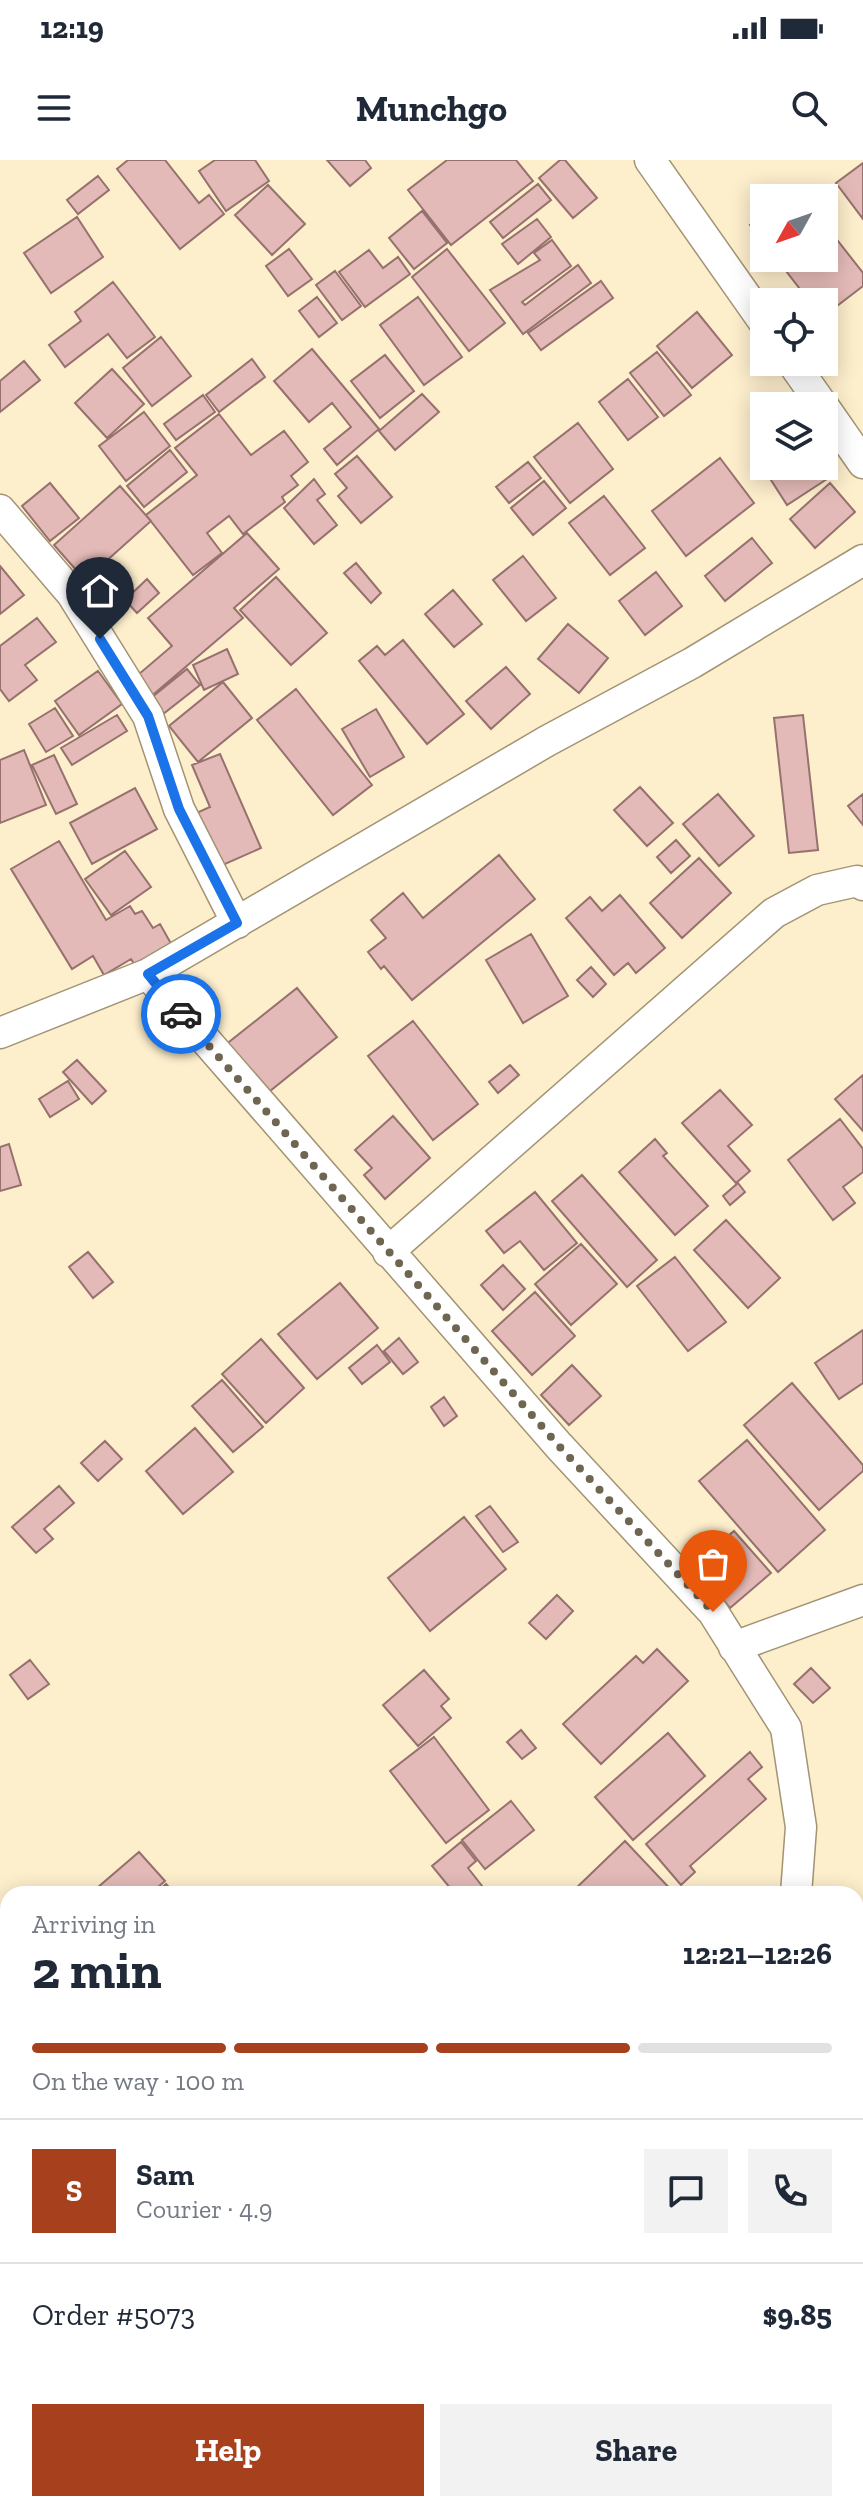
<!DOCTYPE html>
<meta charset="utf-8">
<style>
:root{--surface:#fff;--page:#f2f2f3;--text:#1f2937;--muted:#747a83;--line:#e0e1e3;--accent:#a7401d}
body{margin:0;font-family:"Zilla Slab",serif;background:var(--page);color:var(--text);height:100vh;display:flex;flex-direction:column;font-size:30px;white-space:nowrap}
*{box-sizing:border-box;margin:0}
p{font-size:26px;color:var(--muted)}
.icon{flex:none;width:44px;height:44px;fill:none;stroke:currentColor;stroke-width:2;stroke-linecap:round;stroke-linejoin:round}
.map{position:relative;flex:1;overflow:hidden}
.drawer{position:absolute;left:0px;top:1726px;width:864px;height:626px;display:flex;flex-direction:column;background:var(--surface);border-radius:24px 24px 0 0;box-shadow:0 4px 20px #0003}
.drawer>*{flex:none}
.needle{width:52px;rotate:230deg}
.tools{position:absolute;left:750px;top:24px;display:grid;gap:16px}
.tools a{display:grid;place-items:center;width:88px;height:88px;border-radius:0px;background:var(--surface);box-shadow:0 4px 20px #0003;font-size:40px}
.pin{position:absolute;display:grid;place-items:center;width:68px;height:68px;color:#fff;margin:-82px -34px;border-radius:50% 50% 50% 0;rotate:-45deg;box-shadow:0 0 8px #0007}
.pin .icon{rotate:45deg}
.courier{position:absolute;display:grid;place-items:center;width:80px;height:80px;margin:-40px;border:6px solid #1a73e8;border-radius:50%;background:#fff;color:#222;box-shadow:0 2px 10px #0007}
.summary em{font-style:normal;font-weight:700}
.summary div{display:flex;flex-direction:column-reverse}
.summary{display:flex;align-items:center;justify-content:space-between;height:136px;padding:0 32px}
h1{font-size:52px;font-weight:700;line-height:60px}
.bar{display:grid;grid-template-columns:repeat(4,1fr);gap:12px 8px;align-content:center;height:96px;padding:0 32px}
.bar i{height:10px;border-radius:6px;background:var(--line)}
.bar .on{background:var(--accent)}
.bar p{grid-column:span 4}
.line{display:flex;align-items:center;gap:20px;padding:0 32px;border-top:2px solid var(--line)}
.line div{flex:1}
.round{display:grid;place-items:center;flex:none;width:84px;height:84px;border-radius:0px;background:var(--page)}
.action{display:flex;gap:16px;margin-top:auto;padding:16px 32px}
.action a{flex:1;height:92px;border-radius:0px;background:var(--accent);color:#fff;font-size:32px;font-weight:700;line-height:92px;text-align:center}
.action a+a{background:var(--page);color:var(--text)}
.status{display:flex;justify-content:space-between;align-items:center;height:56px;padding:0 40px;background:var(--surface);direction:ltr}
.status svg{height:22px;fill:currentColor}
header{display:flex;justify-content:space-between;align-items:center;height:104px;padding:0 32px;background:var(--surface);font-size:36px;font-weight:700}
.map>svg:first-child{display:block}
.building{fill:#e3bab7;stroke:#96716e;stroke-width:2}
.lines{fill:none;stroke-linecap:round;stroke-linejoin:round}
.minor-casing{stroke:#a29474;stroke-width:33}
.minor{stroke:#fff;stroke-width:30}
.done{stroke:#6f6652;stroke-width:8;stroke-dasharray:0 14.4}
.route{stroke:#1a73e8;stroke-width:10}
</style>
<div class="status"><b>12:19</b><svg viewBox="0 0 49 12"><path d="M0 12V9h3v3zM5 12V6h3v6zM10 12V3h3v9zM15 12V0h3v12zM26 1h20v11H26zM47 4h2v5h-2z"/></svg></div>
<header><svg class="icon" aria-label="menu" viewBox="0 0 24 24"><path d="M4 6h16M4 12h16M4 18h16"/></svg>Munchgo<svg class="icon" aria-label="search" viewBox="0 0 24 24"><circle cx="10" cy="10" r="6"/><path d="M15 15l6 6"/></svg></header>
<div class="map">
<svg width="863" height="2351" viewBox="0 0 863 2351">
<rect width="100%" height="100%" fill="#fdeecc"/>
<!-- building -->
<path class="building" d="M128,0H165L199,43L209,35L224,54L180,89L117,9Z
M215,0H255L269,21L226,51L199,11Z
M327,0H365L371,8L350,26Z
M447,0H516L533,21L451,85L408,30Z
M560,0H565L597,38L573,58L539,18Z
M863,3V59L836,23Z
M98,16L109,30L78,54L67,40Z
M538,24L551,40L503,78L490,62Z
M268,25L305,64L272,95L235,55Z
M797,28L805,38H784Z
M422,51L447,83L414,109L389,78Z
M764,54V83L750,65Z
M77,57L103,97L51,133L24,93Z
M537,59L551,77L518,104L502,84Z
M824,63L863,113V126L824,156V142H810L776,98H824Z
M552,80L571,106L522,142L525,145L578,105L591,123L523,174L490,130L540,100L534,93Z
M289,89L312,119L288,136L266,106Z
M447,89L505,163L469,191L412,117Z
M369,90L383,108L398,97L410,114L365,147L339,112Z
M335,111L361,146L342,160L316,125Z
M601,121L613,138L541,190L528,173Z
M113,122L155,177L127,198L108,174L65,207L49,185L81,161L75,152Z
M317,137L337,163L319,177L299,151Z
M418,137L462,197L424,225L380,165Z
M697,152L732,195L692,228L657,186Z
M161,177L191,216L152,246L123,208Z
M312,189L379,269L337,305L324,289L351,267L332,243L309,262L274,221Z
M657,192L691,235L664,256L630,213Z
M385,195L414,231L380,258L351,221Z
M252,199L265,217L219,252L206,235Z
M24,201L40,220L0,252V221Z
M112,209L144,244L107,278L75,243Z
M628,219L658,257L628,280L599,242Z
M422,234L439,252L395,290L379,271Z
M203,235L215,252L176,280L164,264Z
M144,252L170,286L126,321L99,286Z
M219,254L251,295L284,271L308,302L291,316L298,325L282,337L285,342L243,374L229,356L207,373L222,393L193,415L146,355L197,315L175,288Z
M578,263L613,309L570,343L534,297Z
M170,290L187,312L144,347L127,326Z
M357,296L392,337L361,363L338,336L347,328L335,314Z
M720,298L754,343L686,396L652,351Z
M528,302L541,318L509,343L496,327Z
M794,306H819L827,319L787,345L771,320Z
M314,319L325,334L317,340L337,365L314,384L284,348Z
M544,321L566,348L533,375L511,348Z
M50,323L79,358L50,381L22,346Z
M830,323L855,352L815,388L790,359Z
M120,326L151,361L85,420L54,385Z
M604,336L645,388L610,415L569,363Z
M247,373L279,409L234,448L243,458L148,539L132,520L172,486L148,458Z
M752,378L772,403L725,441L705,416Z
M523,396L556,438L526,461L493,420Z
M356,403L381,433L371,443L344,413Z
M0,406L24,435L0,454Z
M656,412L682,446L645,475L619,441Z
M104,415L125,438L111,451L90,427Z
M276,417L327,473L291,505L240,450Z
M147,419L159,433L137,453L125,440Z
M453,430L482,464L454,487L425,454Z
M37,458L56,482L25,505L37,520L9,541L0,529V486Z
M568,464L608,498L579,533L538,499Z
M403,480L464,554L427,584L359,501L377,486L385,495Z
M227,489L238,514L204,530L193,505Z
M506,507L530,534L491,569L466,541Z
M187,509L200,525L158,558L146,542Z
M98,511L122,544L79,575L55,541Z
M223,522L252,558L198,602L169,566Z
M296,529L372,625L333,655L257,560Z
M55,548L73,576L46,592L29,564Z
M376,549L404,597L370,617L342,569Z
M117,555L127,571L72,605L61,588Z
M803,555L818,690L789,693L774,558Z
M24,590L46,645L0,663V600Z
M220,594L261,688L216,708L192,655L210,647L192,605Z
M54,595L77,644L56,654L32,605Z
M640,627L673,663L647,686L614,650Z
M135,628L157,669L92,704L70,663Z
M718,634L754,676L719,706L683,664Z
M863,634V665L848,646Z
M676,680L690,696L671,713L657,697Z
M59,681L106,760L130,746L135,754L142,751L153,768L160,764L174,789L138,810L131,799L104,815L93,796L72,809L11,709Z
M125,691L151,727L111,755L85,719Z
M499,695L535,739L412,840L384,806L381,809L368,792L386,778L371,760L403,733L423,758Z
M699,698L731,733L682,778L650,743Z
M620,735L665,788L636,813L628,803L614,815L566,758L590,737L602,751Z
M531,774L568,836L523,863L486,800Z
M591,807L606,824L593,837L577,820Z
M297,828L337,877L265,935L224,886Z
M413,861L478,944L433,980L368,896Z
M77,900L106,931L92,944L63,912Z
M510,905L519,915L498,933L489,922Z
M863,915V971L835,939Z
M68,921L79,939L50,957L39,939Z
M720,930L752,965L728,986L750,1011L736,1023L682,963Z
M393,956L430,998L385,1039L364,1015L372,1008L355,990Z
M840,959L863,989V1012L843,1027L855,1043L833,1060L788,1000Z
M655,979L667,993L663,996L708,1046L675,1075L619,1012Z
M9,984L21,1025L0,1031V987Z
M582,1015L657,1100L627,1127L552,1041Z
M738,1023L745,1032L730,1045L723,1036Z
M535,1032L577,1083L544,1110L520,1081L504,1093L486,1071Z
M726,1060L780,1118L748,1148L694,1090Z
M581,1084L617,1124L571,1165L535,1124Z
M88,1092L113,1122L93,1138L69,1107Z
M675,1097L726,1162L688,1191L637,1126Z
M503,1105L525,1129L503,1150L481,1125Z
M340,1123L378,1168L317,1219L278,1174Z
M535,1132L575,1176L532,1215L492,1171Z
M863,1170V1223L839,1239L815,1203Z
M399,1178L418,1202L403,1214L384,1191Z
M261,1179L304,1228L266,1263L222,1214Z
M377,1185L390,1202L362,1224L349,1208Z
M572,1205L601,1236L569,1265L541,1235Z
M222,1220L263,1267L233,1292L192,1246Z
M792,1223L863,1305V1311L819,1350L744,1265Z
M444,1237L457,1256L444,1266L431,1247Z
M195,1268L233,1312L183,1354L146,1311Z
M747,1280L825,1370L778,1412L699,1321Z
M105,1281L122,1299L98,1321L81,1303Z
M59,1326L74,1343L44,1369L53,1379L36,1393L12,1367Z
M490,1346L518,1382L503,1392L476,1356Z
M464,1357L506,1409L430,1471L388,1418Z
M734,1371L771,1413L730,1448L694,1405Z
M557,1435L573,1451L546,1479L529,1463Z
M657,1489L688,1521L601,1604L563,1564L636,1496L643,1503Z
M30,1500L49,1524L28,1539L10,1515Z
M811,1508L830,1528L813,1543L794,1524Z
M424,1510L449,1539L441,1546L451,1558L418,1586L383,1545Z
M521,1570L536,1588L522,1599L507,1582Z
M668,1573L705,1616L633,1680L595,1637Z
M434,1577L489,1650L446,1683L390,1611Z
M750,1592L762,1607L748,1619L766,1639L690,1706L695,1712L681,1725L646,1684Z
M511,1641L534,1670L485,1709L462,1680Z
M625,1681L675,1734H570Z
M461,1682L476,1701L468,1708L486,1731L482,1734H455L432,1706Z
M139,1692L165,1721L150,1734H90Z
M166,1724L175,1734H155Z
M856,2099L863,2107V2120L856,2126Z
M8,2146V2192L0,2195V2149Z
M863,2242V2298L856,2303V2247Z
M1,2300L8,2318V2344H18L21,2351H0Z
M60,2344H73L75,2351H42Z
M275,2344H325L330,2350L266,2351Z
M699,2344H741L747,2351H696L694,2348Z"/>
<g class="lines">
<defs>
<path id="minor" d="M650,0L764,162
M792,202L823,246
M824,247L863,303
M0,350L72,434L148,556L179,649L237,763
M148,814L559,1286L713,1452L786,1568L801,1667L796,1734
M0,873L148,814L547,581L692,503L863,400
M388,1092L774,753L817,730L857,721L863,725
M734,1487L863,1440
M856,1822H863
M0,1864L8,1872
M0,2249L8,2246
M428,2344L433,2351
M862,2351L863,2350"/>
</defs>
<!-- minor casing -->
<use href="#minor" class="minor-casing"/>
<!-- minor -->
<use href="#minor" class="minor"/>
</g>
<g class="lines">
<!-- done -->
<path class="done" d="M181,854L559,1286L713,1452"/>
<!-- route -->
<path class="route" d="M100,479L148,556L179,649L237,763L148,814L181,854"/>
</g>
</svg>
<div class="tools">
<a><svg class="needle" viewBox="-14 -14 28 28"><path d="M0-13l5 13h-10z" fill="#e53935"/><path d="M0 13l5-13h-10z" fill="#747a83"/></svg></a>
<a><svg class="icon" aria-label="locate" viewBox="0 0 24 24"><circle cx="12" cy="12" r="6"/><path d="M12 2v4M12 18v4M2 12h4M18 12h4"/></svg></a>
<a><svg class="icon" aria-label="layers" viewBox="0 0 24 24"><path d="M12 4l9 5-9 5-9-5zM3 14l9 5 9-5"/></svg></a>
</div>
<div class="pin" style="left:713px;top:1452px;background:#ea580c"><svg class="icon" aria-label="bag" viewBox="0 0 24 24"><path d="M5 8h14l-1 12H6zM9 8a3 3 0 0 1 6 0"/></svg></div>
<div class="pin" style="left:100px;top:479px;background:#1f2937"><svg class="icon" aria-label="home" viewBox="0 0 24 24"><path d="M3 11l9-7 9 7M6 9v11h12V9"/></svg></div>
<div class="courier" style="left:181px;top:854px"><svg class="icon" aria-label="car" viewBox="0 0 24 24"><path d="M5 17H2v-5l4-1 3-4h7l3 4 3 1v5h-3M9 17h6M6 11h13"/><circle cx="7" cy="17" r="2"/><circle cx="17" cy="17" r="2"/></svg></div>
<section class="drawer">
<div class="summary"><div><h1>2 min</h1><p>Arriving in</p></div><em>12:21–12:26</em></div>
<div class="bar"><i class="on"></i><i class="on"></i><i class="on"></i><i></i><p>On the way · 100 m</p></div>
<div class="line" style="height:144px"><b class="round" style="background:var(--accent);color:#fff">S</b><div><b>Sam</b><p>Courier · 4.9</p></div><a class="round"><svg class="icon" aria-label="chat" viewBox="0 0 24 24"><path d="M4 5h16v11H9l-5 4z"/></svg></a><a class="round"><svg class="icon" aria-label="phone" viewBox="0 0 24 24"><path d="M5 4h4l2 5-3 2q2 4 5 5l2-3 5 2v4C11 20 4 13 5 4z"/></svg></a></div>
<div class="line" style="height:104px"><div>Order #5073</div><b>$9.85</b></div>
<div class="action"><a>Help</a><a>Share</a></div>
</section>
</div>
